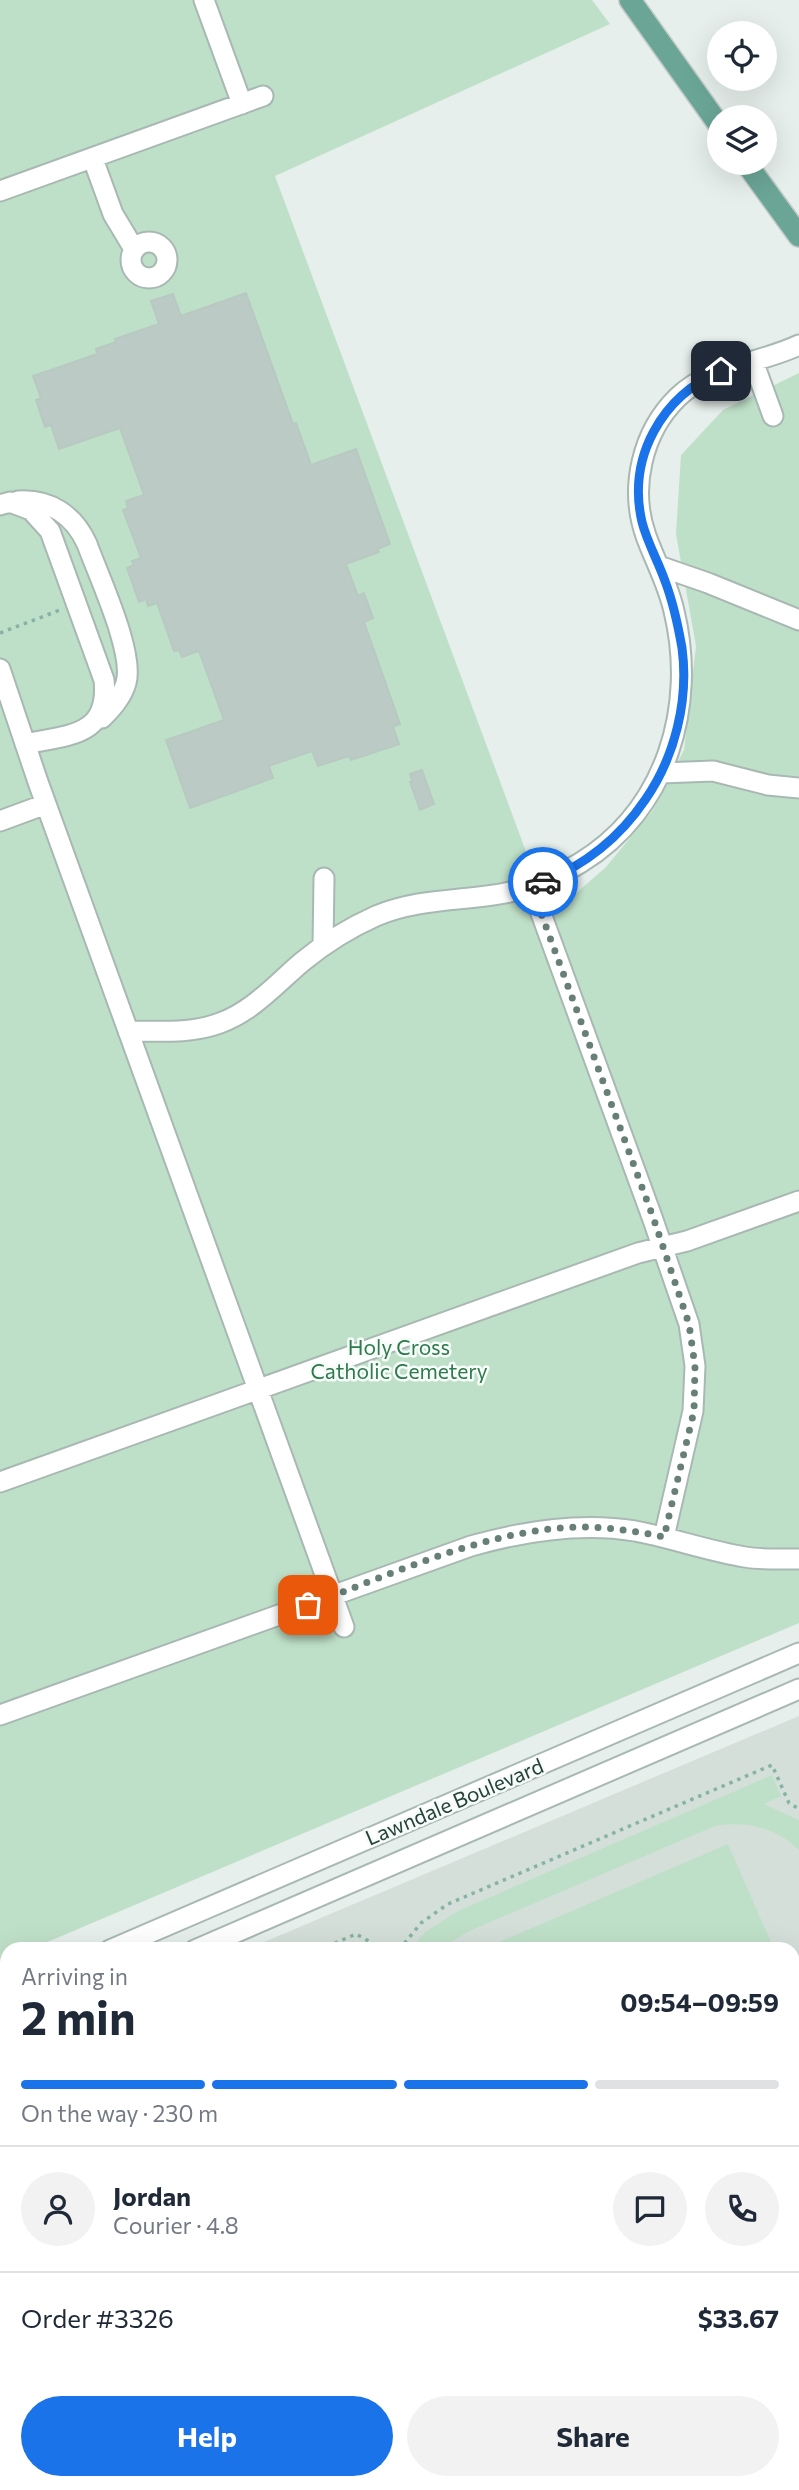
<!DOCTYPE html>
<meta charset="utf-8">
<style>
:root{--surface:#fff;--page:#f2f2f3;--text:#1f2937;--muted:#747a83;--line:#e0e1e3;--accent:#1a73e8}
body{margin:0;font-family:Commissioner,sans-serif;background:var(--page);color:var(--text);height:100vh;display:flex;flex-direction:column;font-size:26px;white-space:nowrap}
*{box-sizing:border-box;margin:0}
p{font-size:23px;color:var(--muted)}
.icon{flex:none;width:38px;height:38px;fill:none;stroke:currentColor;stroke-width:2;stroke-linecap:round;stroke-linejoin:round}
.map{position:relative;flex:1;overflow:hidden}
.panel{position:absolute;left:0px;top:1942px;width:800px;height:548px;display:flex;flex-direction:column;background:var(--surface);border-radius:21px 21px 0 0;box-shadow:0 7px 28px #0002}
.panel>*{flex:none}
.fabs{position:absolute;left:707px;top:21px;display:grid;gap:14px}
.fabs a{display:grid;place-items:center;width:70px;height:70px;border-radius:50%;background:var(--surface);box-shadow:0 7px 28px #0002;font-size:35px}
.pin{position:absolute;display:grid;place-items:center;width:60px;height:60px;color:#fff;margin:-30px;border-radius:14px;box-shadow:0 4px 10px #0006}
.courier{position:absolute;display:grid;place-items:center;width:70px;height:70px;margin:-35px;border:5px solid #1a73e8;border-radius:50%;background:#fff;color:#222;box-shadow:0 2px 9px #0007}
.overview em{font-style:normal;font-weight:700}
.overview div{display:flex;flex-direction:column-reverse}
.overview{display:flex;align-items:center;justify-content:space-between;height:119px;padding:0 21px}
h1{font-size:46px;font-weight:700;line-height:52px}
.bar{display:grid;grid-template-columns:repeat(4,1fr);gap:10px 7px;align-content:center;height:84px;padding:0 21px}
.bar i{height:9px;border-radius:5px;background:var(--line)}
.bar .on{background:var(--accent)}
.bar p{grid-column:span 4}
.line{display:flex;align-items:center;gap:18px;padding:0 21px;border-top:2px solid var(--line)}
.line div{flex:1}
.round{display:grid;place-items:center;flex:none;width:74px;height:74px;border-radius:37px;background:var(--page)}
.action{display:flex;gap:14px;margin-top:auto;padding:14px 21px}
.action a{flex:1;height:80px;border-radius:42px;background:var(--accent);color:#fff;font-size:28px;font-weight:700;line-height:80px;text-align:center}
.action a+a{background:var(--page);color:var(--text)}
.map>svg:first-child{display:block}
.built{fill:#d4dfda}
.green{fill:#bfe0c8}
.building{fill:#bbcac4;stroke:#b8c9c2;stroke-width:2}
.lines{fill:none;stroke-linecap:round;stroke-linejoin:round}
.minor-casing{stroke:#a8b8b2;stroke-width:23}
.major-casing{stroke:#c2cac8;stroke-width:24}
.path{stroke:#86b3a5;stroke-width:3.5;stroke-dasharray:3.5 5;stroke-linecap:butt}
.minor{stroke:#fff;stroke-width:19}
.major{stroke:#6aa596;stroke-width:21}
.done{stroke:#687f78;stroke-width:7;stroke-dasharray:0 12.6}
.route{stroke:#1a73e8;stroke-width:9}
.labels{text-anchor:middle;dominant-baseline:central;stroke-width:5;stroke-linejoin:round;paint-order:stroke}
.park-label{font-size:21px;fill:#2d7a4b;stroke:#f7fbf9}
.street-label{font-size:21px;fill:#24423a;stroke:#f7fbf9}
</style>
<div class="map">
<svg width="799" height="2490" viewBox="0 0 799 2490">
<rect width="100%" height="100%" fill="#e6efeb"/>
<!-- built -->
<path class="built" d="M799,1716V2110L793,2113V1950H245Z
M7,2050V2483H94L97,2490H0V2053Z"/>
<!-- green -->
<path class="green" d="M0,0H592L610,24L275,176L550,916L606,867L653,810L684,750L696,646L676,534L681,455L723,410L799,373V1623L31,1949L7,1950V1960L0,1963Z
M772,1775L781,1796L764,1804L799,1820V1850C775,1827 747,1821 715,1826L467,1932L441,1949H411L425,1932L458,1911Z
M728,1844L774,1949H483Z
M7,2327V2456L0,2453V2342Z"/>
<!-- building -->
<path class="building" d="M246,293L293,424L296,423L311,465L356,449L390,544L377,549L379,552L346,564L358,596L364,593L373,618L364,622L400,724L393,727L399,744L351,760L349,756L318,766L312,751L269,766L273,778L190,808L166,740L224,720L199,651L182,657L179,650L174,651L157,603L148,606L146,599L139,602L127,568L134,565L132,561L141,558L123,510L128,508L126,501L144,495L120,428L59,449L51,425L45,427L36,400L41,398L33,376L97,354L96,349L116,342L115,339L159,324L151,301L173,294L181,316Z
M422,770L434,804L420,810L410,782H412L410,774Z"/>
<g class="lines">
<defs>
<path id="minor" d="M204,0L242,104
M93,159L113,214L134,249
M0,191L263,96
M131 260a18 18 0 1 1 36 0a18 18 0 1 1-36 0Z
M753,361L773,416
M18,501C50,499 74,515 87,544C98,575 135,653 126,683C122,697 112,708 102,718
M0,505L10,502L31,510L50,531L104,680C110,737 67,735 25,744
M659,566L708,583L799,620
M0,669L38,782L344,1627
M662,773L713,771L768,785L799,788
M0,821L46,804
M531,886L652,1217L689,1324L695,1366L693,1411L664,1537
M323,946L324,878
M128,1031C158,1031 191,1034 220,1023C253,1011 276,984 302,962C325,943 349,928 376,916C416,899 458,901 500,894C528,889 556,878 580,863C667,810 697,706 674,611C668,584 655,561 646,536C629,488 642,432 678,397C712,365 759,364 799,345
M0,1482L638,1253L687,1241L799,1201
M0,1715L471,1546C524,1531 580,1522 635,1531C672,1538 708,1551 745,1557C763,1560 781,1559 799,1559
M110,1950L799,1653
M195,1950L799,1689
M0,1997L7,1994
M0,2033L7,2030
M793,2231L799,2228
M793,2450L799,2447
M419,2483L422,2490
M280,2490L293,2483
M714,2490L728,2483"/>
<path id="major" d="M630,0L719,125
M746,163L799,236"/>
</defs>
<!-- minor casing -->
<use href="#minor" class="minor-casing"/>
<!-- major casing -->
<use href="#major" class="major-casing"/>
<!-- path -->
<path class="path" d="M0,633L60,610
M319,1950L356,1934L385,1950
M399,1950L421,1923L448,1904L772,1765L789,1803L799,1809
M793,2011L799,2008"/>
<!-- minor -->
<use href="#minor" class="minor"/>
<!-- major -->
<use href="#major" class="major"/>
</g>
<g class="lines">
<!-- done -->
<path class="done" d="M308,1605C393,1574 488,1529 579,1527C608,1527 636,1531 664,1537L694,1411L695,1366L689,1324L653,1217L531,886L543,882"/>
<!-- route -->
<path class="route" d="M543,882C585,865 620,837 645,800C675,757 689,700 682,648C678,625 673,602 665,581C658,561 647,542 642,522C627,457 662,396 721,371"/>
</g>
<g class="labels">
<!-- park labels -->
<g class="park-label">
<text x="399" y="1346">Holy Cross<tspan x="399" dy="24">Catholic Cemetery</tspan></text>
</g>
<!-- street labels -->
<g class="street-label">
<text transform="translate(454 1801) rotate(-23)">Lawndale Boulevard</text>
</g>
</g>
</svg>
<div class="fabs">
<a><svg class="icon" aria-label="locate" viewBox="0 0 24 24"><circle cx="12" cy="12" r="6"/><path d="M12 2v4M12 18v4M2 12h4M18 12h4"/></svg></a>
<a><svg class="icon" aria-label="layers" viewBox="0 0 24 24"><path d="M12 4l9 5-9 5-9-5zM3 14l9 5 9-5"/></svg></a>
</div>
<div class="pin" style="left:308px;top:1605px;background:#ea580c"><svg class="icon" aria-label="bag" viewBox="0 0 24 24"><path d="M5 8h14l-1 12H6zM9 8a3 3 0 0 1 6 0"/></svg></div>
<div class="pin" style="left:721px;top:371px;background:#1f2937"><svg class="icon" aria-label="home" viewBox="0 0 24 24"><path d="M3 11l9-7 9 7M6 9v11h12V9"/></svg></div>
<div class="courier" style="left:543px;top:882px"><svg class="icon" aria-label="car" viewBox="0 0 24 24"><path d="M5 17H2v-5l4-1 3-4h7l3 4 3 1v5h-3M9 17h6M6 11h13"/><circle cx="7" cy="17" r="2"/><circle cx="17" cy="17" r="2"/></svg></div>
<section class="panel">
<div class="overview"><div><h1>2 min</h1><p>Arriving in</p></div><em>09:54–09:59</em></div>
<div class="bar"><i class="on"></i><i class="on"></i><i class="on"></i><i></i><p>On the way · 230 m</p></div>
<div class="line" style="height:126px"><a class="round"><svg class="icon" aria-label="person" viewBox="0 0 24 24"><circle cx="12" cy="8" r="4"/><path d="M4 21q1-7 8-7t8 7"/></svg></a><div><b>Jordan</b><p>Courier · 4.8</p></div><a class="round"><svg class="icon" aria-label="chat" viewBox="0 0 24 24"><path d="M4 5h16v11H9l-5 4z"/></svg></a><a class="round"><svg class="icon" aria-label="phone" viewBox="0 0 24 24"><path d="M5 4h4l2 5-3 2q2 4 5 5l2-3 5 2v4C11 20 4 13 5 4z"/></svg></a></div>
<div class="line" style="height:91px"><div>Order #3326</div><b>$33.67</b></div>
<div class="action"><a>Help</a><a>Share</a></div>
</section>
</div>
